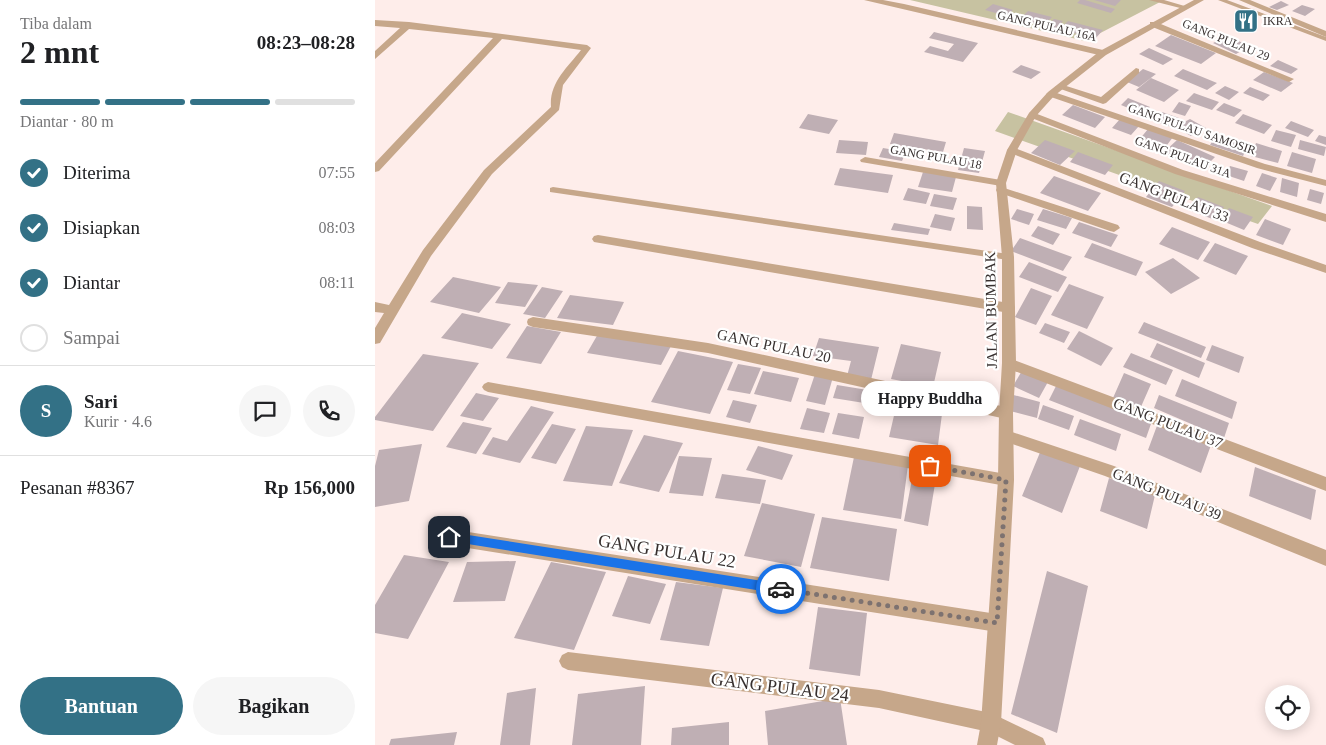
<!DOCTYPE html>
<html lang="id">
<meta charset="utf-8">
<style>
:root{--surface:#fff;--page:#f6f6f6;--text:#202124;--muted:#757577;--line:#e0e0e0;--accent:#337186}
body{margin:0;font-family:Georgia,serif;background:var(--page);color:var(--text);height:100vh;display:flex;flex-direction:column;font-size:19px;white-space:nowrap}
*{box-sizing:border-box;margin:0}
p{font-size:16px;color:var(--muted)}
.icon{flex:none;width:28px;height:28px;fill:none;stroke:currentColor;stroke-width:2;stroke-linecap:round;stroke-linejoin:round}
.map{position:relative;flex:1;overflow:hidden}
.side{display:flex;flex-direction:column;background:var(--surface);width:375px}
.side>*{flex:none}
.tools{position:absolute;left:890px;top:685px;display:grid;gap:10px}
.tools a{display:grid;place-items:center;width:45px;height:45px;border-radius:50%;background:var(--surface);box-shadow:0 2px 12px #0003;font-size:25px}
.pin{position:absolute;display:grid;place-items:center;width:42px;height:42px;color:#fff;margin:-21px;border-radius:10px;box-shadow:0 2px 8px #0006}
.courier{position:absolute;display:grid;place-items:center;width:50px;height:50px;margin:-25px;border:4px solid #1a73e8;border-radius:50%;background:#fff;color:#222;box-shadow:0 1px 6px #0007}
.bubble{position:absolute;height:35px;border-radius:18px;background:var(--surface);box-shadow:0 2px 12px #0003;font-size:16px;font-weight:700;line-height:35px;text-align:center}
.headline em{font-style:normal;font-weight:700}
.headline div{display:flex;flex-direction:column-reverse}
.headline{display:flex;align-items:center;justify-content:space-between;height:85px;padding:0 20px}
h1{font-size:32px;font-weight:700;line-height:38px}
.bar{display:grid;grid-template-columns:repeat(4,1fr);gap:8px 5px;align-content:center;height:60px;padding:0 20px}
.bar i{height:6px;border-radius:4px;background:var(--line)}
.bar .selected{background:var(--accent)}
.bar p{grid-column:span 4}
.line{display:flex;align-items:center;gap:12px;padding:0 20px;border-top:1px solid var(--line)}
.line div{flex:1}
.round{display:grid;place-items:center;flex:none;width:52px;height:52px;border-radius:26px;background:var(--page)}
ol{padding:0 20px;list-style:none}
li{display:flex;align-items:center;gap:15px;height:55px}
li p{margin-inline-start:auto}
li .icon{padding:5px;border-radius:50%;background:var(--accent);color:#fff;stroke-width:4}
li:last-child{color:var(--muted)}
li i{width:28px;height:28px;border:2px solid var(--line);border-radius:50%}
.button{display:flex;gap:10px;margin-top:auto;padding:10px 20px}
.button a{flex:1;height:58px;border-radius:30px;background:var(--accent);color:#fff;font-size:20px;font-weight:700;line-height:58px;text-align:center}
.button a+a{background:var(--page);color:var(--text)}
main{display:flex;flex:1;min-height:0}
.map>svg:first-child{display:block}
.green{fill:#c7c2a1}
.building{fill:#bfafb4}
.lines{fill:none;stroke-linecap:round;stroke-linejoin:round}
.service{fill:#c6a78a;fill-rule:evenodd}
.minor{fill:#c6a78a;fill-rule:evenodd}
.tertiary{fill:#c6a78a;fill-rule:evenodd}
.route{fill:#1a73e8}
.done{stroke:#7d7270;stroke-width:5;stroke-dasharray:0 9}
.labels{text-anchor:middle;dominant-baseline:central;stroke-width:4.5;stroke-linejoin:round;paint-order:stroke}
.far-poi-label{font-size:12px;fill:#37302f;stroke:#fff;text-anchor:start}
.far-street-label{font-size:12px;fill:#37302f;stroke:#fff}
.street-label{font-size:15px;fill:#37302f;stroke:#fff}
.near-street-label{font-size:18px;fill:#37302f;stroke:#fff}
</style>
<main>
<section class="side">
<div class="headline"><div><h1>2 mnt</h1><p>Tiba dalam</p></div><em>08:23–08:28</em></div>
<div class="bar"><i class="selected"></i><i class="selected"></i><i class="selected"></i><i></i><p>Diantar · 80 m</p></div>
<ol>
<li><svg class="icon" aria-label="check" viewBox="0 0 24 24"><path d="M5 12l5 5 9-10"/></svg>Diterima<p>07:55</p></li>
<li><svg class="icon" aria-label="check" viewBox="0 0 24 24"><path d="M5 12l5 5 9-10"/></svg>Disiapkan<p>08:03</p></li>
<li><svg class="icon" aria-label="check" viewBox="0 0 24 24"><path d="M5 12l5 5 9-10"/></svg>Diantar<p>08:11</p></li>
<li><i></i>Sampai</li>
</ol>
<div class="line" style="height:90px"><b class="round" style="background:var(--accent);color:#fff">S</b><div><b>Sari</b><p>Kurir · 4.6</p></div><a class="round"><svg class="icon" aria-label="chat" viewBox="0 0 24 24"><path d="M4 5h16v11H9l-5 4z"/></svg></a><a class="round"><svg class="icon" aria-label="phone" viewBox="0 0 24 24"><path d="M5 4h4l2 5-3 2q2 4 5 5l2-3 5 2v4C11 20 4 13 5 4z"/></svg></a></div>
<div class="line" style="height:65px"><div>Pesanan #8367</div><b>Rp 156,000</b></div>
<div class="button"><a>Bantuan</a><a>Bagikan</a></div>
</section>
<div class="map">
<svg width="951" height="745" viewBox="0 0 951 745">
<rect width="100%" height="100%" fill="#feedea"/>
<!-- green -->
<path class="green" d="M535,0H781L787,1L710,41Z
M633,112L897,206L883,224L620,131Z"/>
<!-- building -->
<path class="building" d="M705,0H710L740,9L736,13L702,3Z
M719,0H746L740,6Z
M906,1L914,5L902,10L894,7Z
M618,4L638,10L631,16L610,10Z
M927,5L940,9L930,16L917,11Z
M653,11L677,17L668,26L645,19Z
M679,19L688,21L679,30L670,28Z
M693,21L728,30L720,39L685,29Z
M559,32L603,43L588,62L549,52L555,46L573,51L579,44L554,38Z
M796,35L841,53L826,64L780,46Z
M852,36L875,46L861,54L838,43Z
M774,48L798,59L788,65L764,54Z
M903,60L923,69L916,74L895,66Z
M646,65L666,72L656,79L637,72Z
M768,69L781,74L764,87L752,82Z
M808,69L842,83L832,90L799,76Z
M889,72L918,83L906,92L878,80Z
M776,78L804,90L789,102L761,90Z
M850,86L864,92L854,100L840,93Z
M875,87L895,95L888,101L868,93Z
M819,93L844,102L837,110L811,101Z
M753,98L775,107L768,114L746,105Z
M804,102L816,106L810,116L797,112Z
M849,103L867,110L859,117L841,110Z
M698,105L730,117L720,128L687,115Z
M787,112L804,118L796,127L779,121Z
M433,114L463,120L454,134L424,128Z
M868,114L897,125L889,134L860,123Z
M745,119L764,126L756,135L737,128Z
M815,119L831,128L816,136L800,127Z
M916,121L939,130L933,137L910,128Z
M773,129L798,137L789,149L764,140Z
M901,130L921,135L916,147L896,141Z
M519,133L571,142L568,152L515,144Z
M841,135L873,145L868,156L835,145Z
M944,135L951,137V145L940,141Z
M464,140L493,142L491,155L461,153Z
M670,140L700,151L685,165L656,153Z
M802,140L840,157L827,170L788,153Z
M925,140L951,147L949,156L923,149Z
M881,143L907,151L903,163L876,156Z
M508,148L531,152L527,161L504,157Z
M589,148L610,151L604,173L583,170Z
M703,152L738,165L730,175L695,162Z
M917,152L941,159L937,173L912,166Z
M855,166L873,171L869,181L851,175Z
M465,168L518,175L513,193L459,185Z
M548,172L581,177L577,192L543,187Z
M887,173L902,178L895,191L881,186Z
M679,176L726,193L713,211L665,193Z
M907,178L924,183L922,197L905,192Z
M784,181L810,191L797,207L771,197Z
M533,188L555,193L551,204L528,200Z
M935,189L949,193L946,204L932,200Z
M559,194L582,198L578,210L555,206Z
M823,197L849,207L840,220L814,210Z
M592,206L607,207L608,230L592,229Z
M854,208L878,217L869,230L845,220Z
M642,209L659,214L654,225L636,219Z
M668,209L697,218L691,229L662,220Z
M560,214L580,218L576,231L555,227Z
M890,219L916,229L908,245L881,235Z
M704,222L743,235L736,247L697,233Z
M519,223L555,229L553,235L516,230Z
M663,226L685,234L678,245L656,236Z
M797,227L835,242L823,260L784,244Z
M645,238L697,257L688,271L636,251Z
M717,243L768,262L761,276L709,257Z
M840,243L873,256L861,275L828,261Z
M798,258L825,278L796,294L770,272Z
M654,262L692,277L683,292L644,277Z
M78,277L126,287L104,313L55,302Z
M133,282L163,285L150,307L120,303Z
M694,284L729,297L712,329L676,315Z
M167,287L188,291L170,318L148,314Z
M656,288L677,296L661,325L640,317Z
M195,295L249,302L238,325L182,318Z
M87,313L136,324L117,349L66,338Z
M769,322L831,347L826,358L763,333Z
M670,323L695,332L689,343L664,333Z
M152,326L186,332L166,364L131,358Z
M704,331L738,348L726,366L692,349Z
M223,334L296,346L286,365L212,353Z
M444,338L504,347L496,380L472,376L476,361L438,356Z
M782,343L830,363L824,378L775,357Z
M526,344L566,352L558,387L516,379Z
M837,345L869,357L864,373L831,360Z
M303,351L358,362L335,414L276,402Z
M756,353L798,370L791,385L748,367Z
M48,354L104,363L58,431L0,420V417Z
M363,364L386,368L375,394L352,390Z
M648,369L674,380L664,398L638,386Z
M388,371L424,378L416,402L379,394Z
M749,373L776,384L765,409L738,398Z
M440,374L458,377L450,405L431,401Z
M807,379L862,402L857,419L800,396Z
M682,384L777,421L771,438L674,400Z
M462,385L517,394L514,407L458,398Z
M101,393L124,398L108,421L85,416Z
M635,394L665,402L662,418L631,410Z
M784,395L854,423L849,438L779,408Z
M358,400L382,405L375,423L351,417Z
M668,405L699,416L694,430L663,419Z
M156,406L179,412L145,463L107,454L118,437L132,441Z
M521,407L567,414L563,445L514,437Z
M432,408L455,413L449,433L425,429Z
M463,413L489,417L484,439L457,434Z
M705,419L746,434L741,451L699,435Z
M88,422L117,428L101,454L71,447Z
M783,423L836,445L826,473L773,450Z
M177,424L201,429L181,464L156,458Z
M211,426L258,430L237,486L188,481Z
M269,435L308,443L284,492L244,483Z
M47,444L34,501L0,507V466L4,450Z
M383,446L418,455L407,480L371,470Z
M666,450L705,466L687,513L647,496Z
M304,456L337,458L328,496L294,493Z
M479,457L533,465L526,519L468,510Z
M880,467L941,490L936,520L874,496Z
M347,474L391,480L385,504L340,498Z
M538,474L561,478L553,526L529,521Z
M734,478L780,495L772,529L725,511Z
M387,503L440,514L426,567L369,556Z
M447,517L522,529L514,581L435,568Z
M29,555L74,562L33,639L0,633V605Z
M141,561L130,601L78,602L92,562Z
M176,562L231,572L199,650L139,638Z
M672,571L713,586L682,733L636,714Z
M253,576L291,584L275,624L237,616Z
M301,582L348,588L334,646L285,640Z
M443,607L492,613L485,676L434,669Z
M270,686L266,745H197L203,694Z
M161,688L155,745H125L132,693Z
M465,698L472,745H393L390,711Z
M354,722V745H296L297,728Z
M82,732L79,745H14L16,739Z"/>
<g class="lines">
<!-- service -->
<path class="service" d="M843,0H852L951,37V41Z
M178,187L633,254L638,257L633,260L175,192V188Z
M113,382L631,474L635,476L637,480L635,484L631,486L113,392L109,390L107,387L109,384Z"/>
<!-- minor -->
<path class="minor" d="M489,0H508L529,4L728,50L732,53L728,56Z
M774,0H789L813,7L809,9Z
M864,0H875L951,31V37Z
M0,20L34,22L212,45L216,48L188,85L184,110L117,174L56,256L5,343L0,344V328L9,313L0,312V302L14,305L48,250L109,170L176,107C174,83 192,68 206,50L127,39L4,171L0,172V163L118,38L34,29L0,59V51L25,28L0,26Z
M775,22H781L919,79L914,82L911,81L775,26Z
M761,68L764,69V73L731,103L728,104L680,87L685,84L726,97Z
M676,91L890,164L951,180V186L882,168L673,96L671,94Z
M657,112L808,170L951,214V222L800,174L654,117V113Z
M637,147L885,242L951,265V273L877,248L633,152L632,150Z
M490,157L626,180L631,183L626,186L486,162L485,160Z
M626,187L743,225L745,228L739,232L735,231L622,192L621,190L622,188Z
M223,235L634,303L639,305L640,308L639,311L634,313L219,242L217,239L219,236Z
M158,317L333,343L631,407L636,409L638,413L636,417L631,419L333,353L158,327L153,325L152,322L153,319Z
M634,358L951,477V491L629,367L627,363L629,359Z
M631,430L739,466L951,550V566L730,476L626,440L624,436L626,432Z
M74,529L622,614L628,617L631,623L628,629L622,632L74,545L68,542L66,537L68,532Z
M193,652L504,690L616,713L668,738L671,745H640L614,732L504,708L193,670L187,667L184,661L187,655Z"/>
<!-- tertiary -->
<path class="tertiary" d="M819,0H829L731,55L679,96L661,116L642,150L631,183L639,257L641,363L638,413L639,480L626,723L622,745H602L606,723L623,480L624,413L627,363V257L621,183L632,150L654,113L673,92L725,51Z"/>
</g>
<!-- route -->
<path class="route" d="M74,532L406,584L411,589L406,594L74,541L69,537Z"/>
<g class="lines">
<!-- done -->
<path class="done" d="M406,589L622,623L631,480L555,466"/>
</g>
<!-- icons -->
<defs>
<symbol id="restaurant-square" viewBox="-11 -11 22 22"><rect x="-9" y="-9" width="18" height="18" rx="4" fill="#337186" stroke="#fff"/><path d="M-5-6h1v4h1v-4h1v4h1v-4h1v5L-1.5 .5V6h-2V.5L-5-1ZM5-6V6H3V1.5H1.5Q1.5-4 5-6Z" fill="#fff"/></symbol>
</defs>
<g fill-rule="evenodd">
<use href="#restaurant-square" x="857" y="7" width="28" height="28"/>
</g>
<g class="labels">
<!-- far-poi labels -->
<g class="far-poi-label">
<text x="888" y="21">IKRA</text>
</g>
<!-- far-street labels -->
<g class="far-street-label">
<text transform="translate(672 26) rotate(13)">GANG PULAU 16A</text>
<text transform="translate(851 40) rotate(22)">GANG PULAU 29</text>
<text transform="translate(817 129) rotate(19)">GANG PULAU SAMOSIR</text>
<text transform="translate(561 157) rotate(10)">GANG PULAU 18</text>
<text transform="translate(808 157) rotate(20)">GANG PULAU 31A</text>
</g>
<!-- street labels -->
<g class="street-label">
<text transform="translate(799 197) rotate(21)">GANG PULAU 33</text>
<text transform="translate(616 310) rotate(-91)">JALAN BUMBAK</text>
<text transform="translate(399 346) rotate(12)">GANG PULAU 20</text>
<text transform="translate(793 423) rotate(21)">GANG PULAU 37</text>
<text transform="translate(792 494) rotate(22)">GANG PULAU 39</text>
</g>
<!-- near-street labels -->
<g class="near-street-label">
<text transform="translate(292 551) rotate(9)">GANG PULAU 22</text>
<text transform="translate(405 687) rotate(7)">GANG PULAU 24</text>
</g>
</g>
</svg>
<div class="tools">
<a><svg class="icon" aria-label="locate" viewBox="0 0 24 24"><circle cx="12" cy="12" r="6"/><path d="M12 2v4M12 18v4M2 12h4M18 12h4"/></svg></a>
</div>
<div class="pin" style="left:555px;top:466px;background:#ea580c"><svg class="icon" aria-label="bag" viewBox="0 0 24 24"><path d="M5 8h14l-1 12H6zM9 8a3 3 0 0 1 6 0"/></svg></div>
<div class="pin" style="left:74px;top:537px;background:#1f2937"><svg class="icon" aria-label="home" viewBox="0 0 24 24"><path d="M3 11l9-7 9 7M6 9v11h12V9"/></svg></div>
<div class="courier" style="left:406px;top:589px"><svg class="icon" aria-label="car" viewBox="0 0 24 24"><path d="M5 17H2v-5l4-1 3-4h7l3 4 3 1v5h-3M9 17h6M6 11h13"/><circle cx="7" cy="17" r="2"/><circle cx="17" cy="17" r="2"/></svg></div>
<div class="bubble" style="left:486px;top:381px;width:138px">Happy Buddha</div>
</div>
</main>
